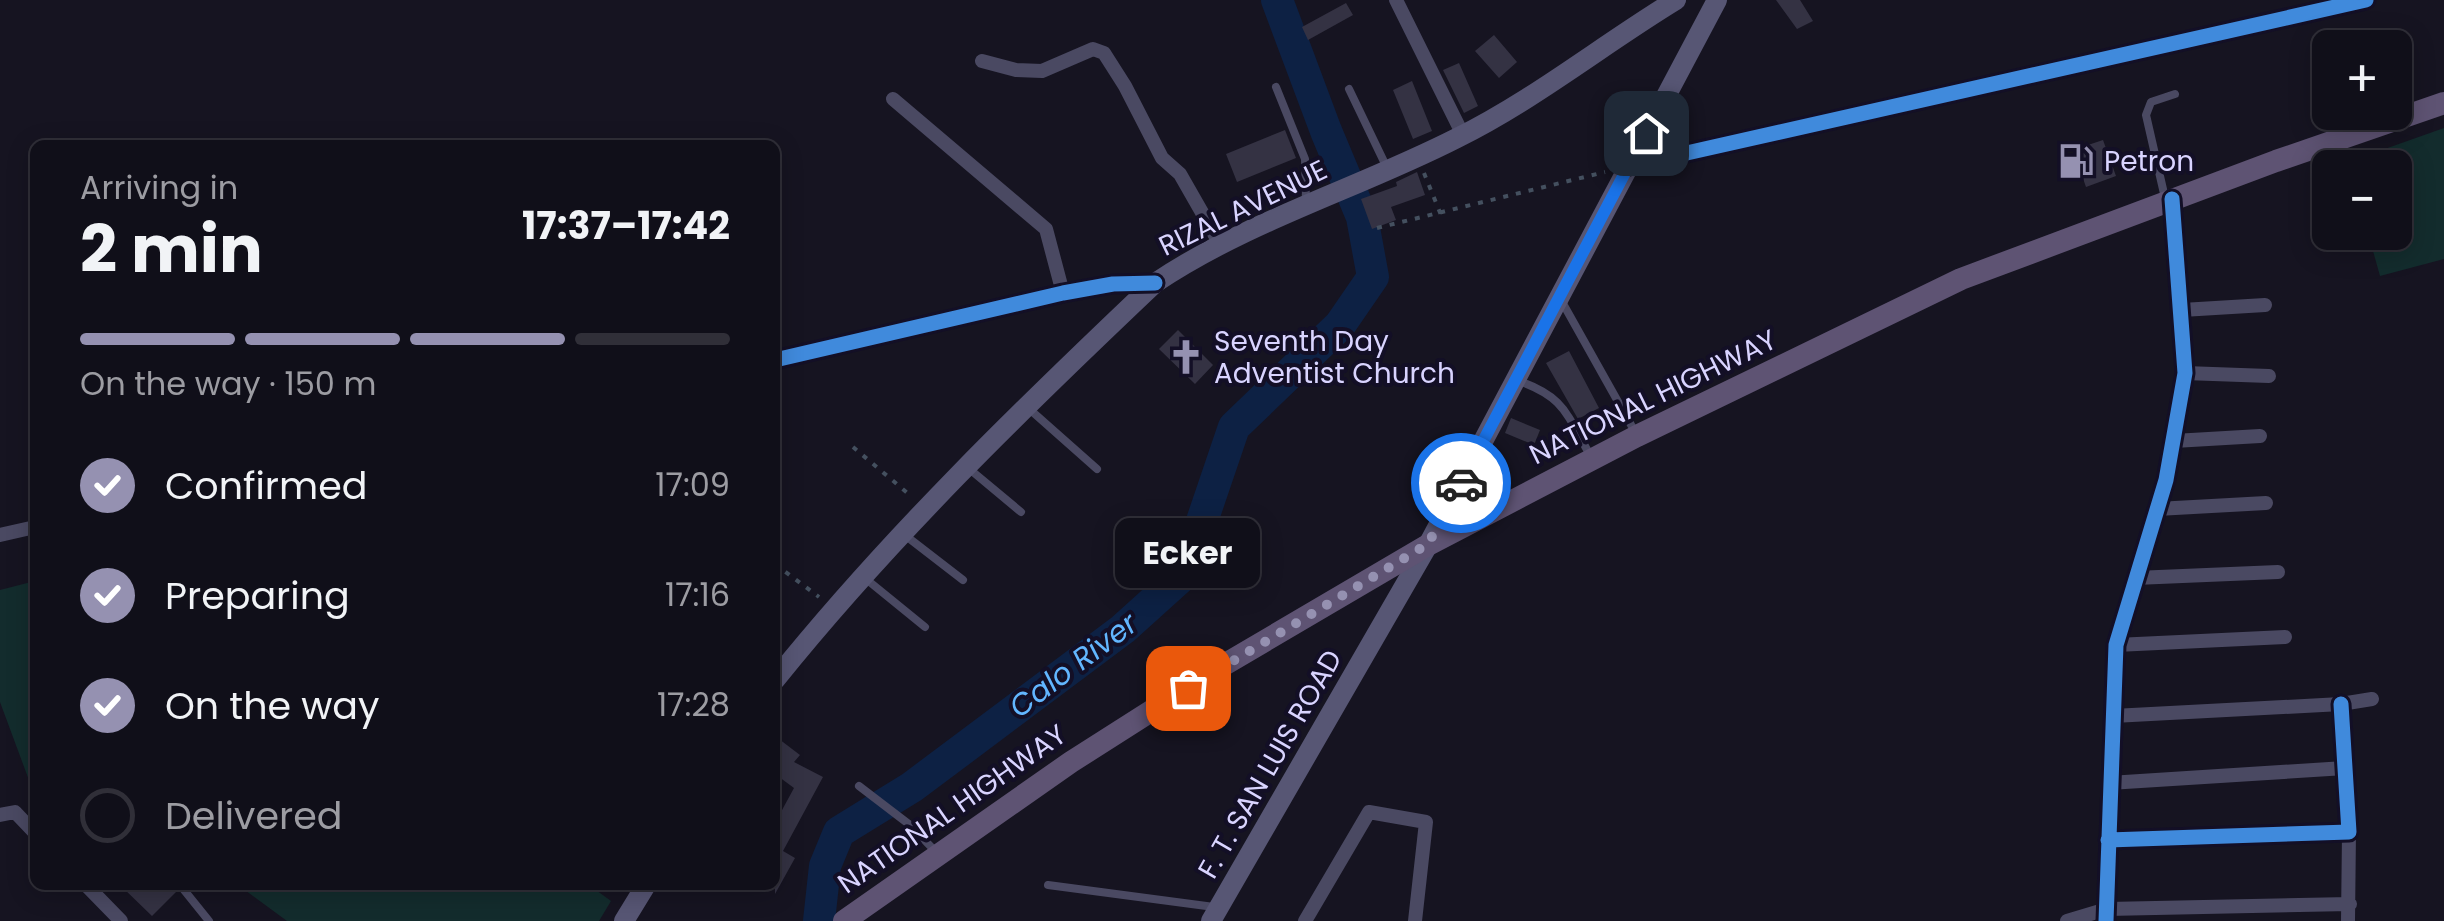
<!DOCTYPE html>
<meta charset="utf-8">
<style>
:root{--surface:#100f19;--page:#1e1d26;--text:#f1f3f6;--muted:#9c9ca2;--line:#302f38;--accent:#9591b1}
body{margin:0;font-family:Poppins,sans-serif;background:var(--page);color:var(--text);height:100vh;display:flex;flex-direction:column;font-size:38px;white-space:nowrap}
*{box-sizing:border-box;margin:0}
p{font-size:32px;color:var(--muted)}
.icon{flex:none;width:55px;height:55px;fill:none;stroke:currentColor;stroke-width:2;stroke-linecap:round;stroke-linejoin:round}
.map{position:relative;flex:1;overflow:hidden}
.panel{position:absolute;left:30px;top:140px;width:750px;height:750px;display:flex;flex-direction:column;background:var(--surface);border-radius:15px;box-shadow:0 5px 25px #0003,0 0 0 2px var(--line)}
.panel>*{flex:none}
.fabs{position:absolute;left:2312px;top:30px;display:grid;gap:20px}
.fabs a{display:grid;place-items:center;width:100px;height:100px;border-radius:15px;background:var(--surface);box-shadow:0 5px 25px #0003,0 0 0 2px var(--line);font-size:50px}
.pin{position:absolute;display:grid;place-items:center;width:85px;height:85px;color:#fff;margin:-42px;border-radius:20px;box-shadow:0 5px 15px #0006}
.courier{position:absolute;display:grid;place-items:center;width:100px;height:100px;margin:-50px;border:8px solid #1a73e8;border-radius:50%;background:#fff;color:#222;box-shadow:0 2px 12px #0007}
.bubble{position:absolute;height:70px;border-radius:15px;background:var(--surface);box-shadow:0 5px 25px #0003,0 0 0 2px var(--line);font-size:32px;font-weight:700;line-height:70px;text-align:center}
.summary em{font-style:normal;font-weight:700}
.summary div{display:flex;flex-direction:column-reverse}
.summary{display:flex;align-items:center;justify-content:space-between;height:170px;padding:0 50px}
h1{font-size:65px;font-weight:700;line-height:75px}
.bar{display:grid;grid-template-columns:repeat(4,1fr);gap:15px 10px;align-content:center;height:120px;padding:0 50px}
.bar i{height:12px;border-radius:8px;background:var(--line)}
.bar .selected{background:var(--accent)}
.bar p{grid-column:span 4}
ol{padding:0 50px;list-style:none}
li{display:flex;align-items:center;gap:30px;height:110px}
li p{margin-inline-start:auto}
li .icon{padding:10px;border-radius:50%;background:var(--accent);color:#fff;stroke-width:4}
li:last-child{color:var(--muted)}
li i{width:55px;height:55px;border:5px solid var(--line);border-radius:50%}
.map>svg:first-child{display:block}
.green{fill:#132c2d}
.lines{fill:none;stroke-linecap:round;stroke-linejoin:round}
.river{stroke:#0d2144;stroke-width:32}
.building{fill:#343243}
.path{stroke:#44505f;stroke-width:4;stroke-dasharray:5 8;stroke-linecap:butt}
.lane{stroke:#4a4962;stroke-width:8}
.street{stroke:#4a4962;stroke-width:14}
.secondary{stroke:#575674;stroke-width:20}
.primary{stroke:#5e5373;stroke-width:22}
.cycleway-casing{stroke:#130f26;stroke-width:21}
.cycleway{stroke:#408adc;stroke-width:15}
.done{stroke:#9591b1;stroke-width:10;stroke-dasharray:0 18}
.route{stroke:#1a73e8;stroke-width:12}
.labels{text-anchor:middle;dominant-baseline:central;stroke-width:8;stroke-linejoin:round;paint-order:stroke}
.poi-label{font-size:28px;fill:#d9d4ff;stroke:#130f26;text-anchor:start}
.street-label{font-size:28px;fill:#d9d4ff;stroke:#130f26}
.water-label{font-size:30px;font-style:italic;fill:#62b6ff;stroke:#130f26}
</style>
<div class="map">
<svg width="2444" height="921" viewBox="0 0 2444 921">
<rect width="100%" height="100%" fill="#161421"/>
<!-- green -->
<path class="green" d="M2444,128V259L2380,276L2368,233L2395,232V168L2349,167L2348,162Z
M35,581V790L33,791L0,702V590Z
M238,885H589L611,901L599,921H287Z"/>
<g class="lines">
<!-- river -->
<path class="river" d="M819,921L825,866L839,832L912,787L1123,629L1184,574L1234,427L1340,325L1373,277L1362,217L1326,131L1277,0"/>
</g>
<!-- building -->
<path class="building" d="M1776,0H1800L1813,21L1797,29Z
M1346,3L1353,15L1308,40L1302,27Z
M1494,35L1517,62L1499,78L1475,51Z
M1459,63L1478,106L1464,113L1443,70Z
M1412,81L1432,131L1413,139L1393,90Z
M1285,130L1296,158L1237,182L1226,154Z
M2103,140L2116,176L2086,187L2073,150Z
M1417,172L1425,195L1391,207L1396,220L1372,229L1361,199L1397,186L1396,182Z
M1178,330L1213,365L1195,384L1159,349Z
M1569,351L1599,408L1578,419L1546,363Z
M1511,418L1540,430L1534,445L1505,433Z
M775,736L800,755L794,762L823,777L783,851L795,858L775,894V823L794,788L775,774Z
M120,885H173L176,892L152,916Z"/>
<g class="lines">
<!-- path -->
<path class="path" d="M1424,173L1441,215
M1377,228L1605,172
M853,447L911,496
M775,564L819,597"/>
<!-- lane -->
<path class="lane" d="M1276,87L1305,159L1306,204
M1349,89L1388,170
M2165,198L2146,115L2151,102L2175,94
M1561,300L1635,432
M1516,380C1564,396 1566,413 1590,455
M1027,407L1097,469
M967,467L1021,512
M906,536L963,580
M866,579L925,627
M859,786L910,825L937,853
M180,885L209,921
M1048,885L1214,907"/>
<!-- street -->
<path class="street" d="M1396,0L1463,135
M982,61L1016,70L1042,71L1093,49L1104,53L1125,86L1162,158L1180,174L1220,244
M893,99L1046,229L1063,293
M1629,166L2366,0
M2182,310L2265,305
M775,360L1063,293L1113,284L1155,283
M2185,373L2269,376
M2174,441L2260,436
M2157,509L2266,503
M0,535L35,527
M2135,578L2278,572
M2116,645L2285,637
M2113,716L2341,704L2372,699
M2109,783L2345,768
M0,815L15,812L35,833
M2108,840L2349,832L2341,704
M86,885L121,921
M1305,921L1369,812L1426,822L1415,921
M2067,921L2107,909L2350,904
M2106,921L2116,645L2166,480L2185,373L2172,199
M2348,921L2349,832"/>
<!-- secondary -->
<path class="secondary" d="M775,680C890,537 1022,409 1155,283C1249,220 1357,189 1457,138C1534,100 1602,45 1676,0
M624,921L646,885
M1211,921L1428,545L1717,0"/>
<!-- primary -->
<path class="primary" d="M844,921L1071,762L1217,669L1428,545L1637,436L1961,279L2276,161L2444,103"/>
<defs>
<path id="cycleway" d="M1629,166L2366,0
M775,360L1063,293L1113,284L1155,283
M2108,840L2349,832L2341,704
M2106,921L2116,645L2166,480L2185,373L2172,199"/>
</defs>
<!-- cycleway casing -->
<use href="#cycleway" class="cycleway-casing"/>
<!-- cycleway -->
<use href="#cycleway" class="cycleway"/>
</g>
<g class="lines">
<!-- done -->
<path class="done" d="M1188,688L1428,544L1461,483"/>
<!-- route -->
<path class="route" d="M1461,483L1646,133"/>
</g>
<!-- icons -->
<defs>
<symbol id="fuel-bare" viewBox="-9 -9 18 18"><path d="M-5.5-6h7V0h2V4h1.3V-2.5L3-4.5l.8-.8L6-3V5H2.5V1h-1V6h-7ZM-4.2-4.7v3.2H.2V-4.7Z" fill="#9591b1" stroke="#130f26" stroke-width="2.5" paint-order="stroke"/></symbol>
<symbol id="church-bare" viewBox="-9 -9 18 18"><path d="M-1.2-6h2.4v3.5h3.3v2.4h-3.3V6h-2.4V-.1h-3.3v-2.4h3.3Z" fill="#9591b1" stroke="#130f26" stroke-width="2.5" paint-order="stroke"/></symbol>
</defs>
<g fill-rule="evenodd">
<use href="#fuel-bare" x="2051" y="136" width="50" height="50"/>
<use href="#church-bare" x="1161" y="332" width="50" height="50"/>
</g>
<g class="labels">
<!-- poi labels -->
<g class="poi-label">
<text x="2104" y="161">Petron</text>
<text x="1214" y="341">Seventh Day<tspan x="1214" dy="32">Adventist Church</tspan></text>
</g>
<!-- street labels -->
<g class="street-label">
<text transform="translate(1243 208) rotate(-26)">RIZAL AVENUE</text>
<text transform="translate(1653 397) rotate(-26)">NATIONAL HIGHWAY</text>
<text transform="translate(1270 764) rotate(-60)">F. T. SAN LUIS ROAD</text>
<text transform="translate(952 809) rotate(-35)">NATIONAL HIGHWAY</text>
</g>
<!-- water labels -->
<g class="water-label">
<text transform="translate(1073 665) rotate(-37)">Calo River</text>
</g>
</g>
</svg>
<div class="fabs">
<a>+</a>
<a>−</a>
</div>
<div class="pin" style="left:1188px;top:688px;background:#ea580c"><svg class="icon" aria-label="bag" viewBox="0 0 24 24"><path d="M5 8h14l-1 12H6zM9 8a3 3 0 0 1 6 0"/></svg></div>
<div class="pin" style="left:1646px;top:133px;background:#1f2937"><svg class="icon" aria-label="home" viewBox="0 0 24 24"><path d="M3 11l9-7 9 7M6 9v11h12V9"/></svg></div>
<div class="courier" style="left:1461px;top:483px"><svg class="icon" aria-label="car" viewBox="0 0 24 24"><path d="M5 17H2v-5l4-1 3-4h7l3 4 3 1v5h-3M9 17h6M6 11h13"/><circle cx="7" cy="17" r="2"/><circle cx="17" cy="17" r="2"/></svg></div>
<div class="bubble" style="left:1115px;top:518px;width:145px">Ecker</div>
<section class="panel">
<div class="summary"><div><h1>2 min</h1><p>Arriving in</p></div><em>17:37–17:42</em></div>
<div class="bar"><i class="selected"></i><i class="selected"></i><i class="selected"></i><i></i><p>On the way · 150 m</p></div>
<ol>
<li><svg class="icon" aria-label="check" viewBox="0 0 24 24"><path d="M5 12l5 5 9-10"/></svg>Confirmed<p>17:09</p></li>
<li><svg class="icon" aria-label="check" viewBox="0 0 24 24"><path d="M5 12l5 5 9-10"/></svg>Preparing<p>17:16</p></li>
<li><svg class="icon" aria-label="check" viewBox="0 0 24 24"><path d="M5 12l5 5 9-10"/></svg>On the way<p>17:28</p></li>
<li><i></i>Delivered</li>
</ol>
</section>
</div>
